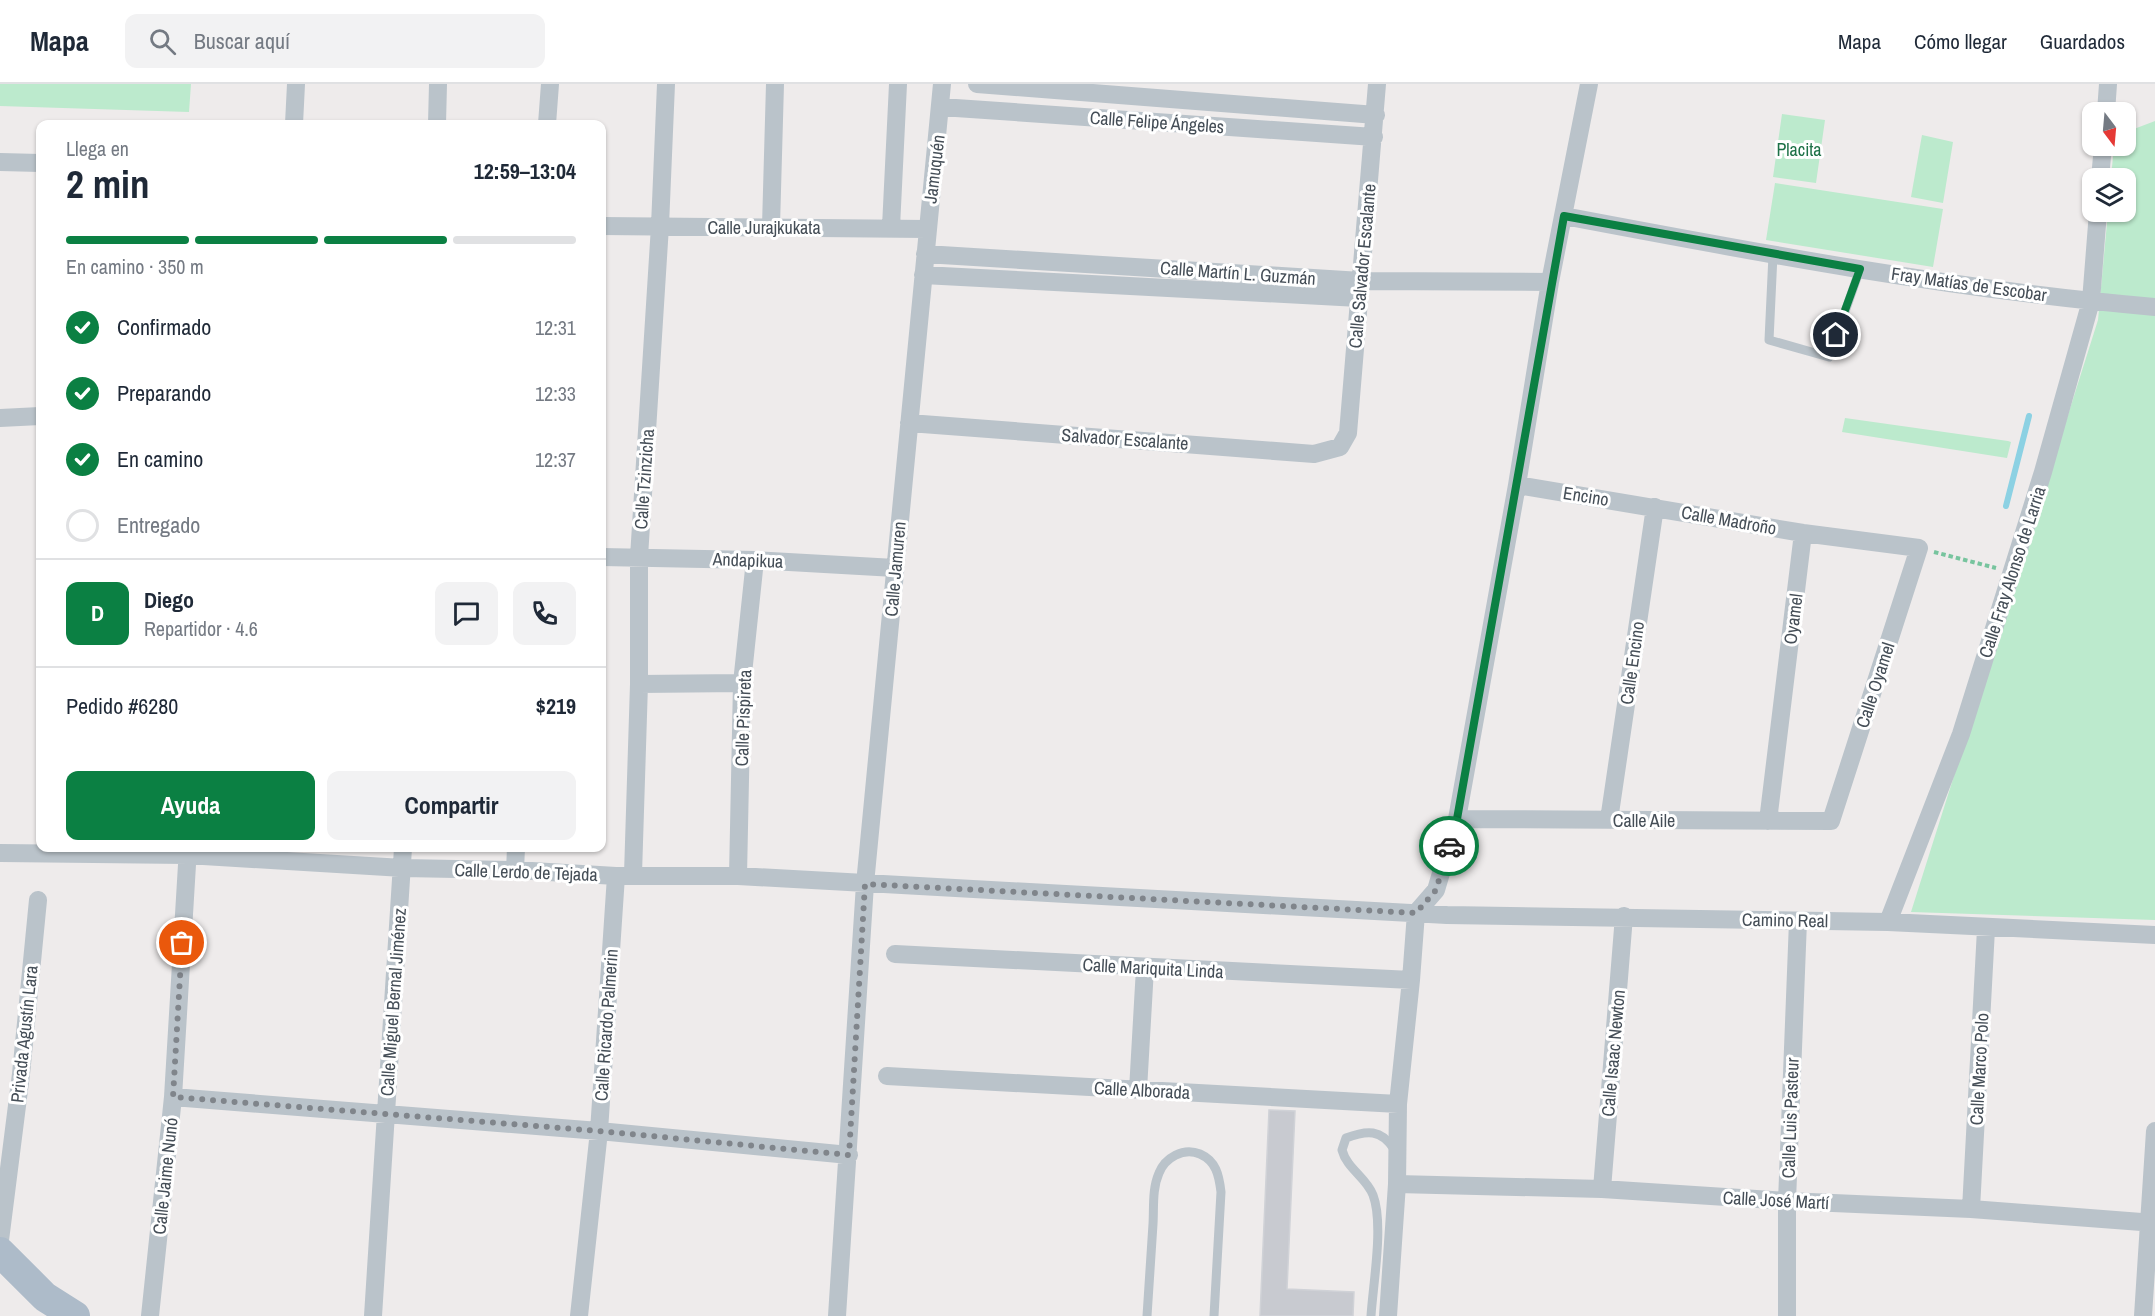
<!DOCTYPE html>
<html lang="es">
<meta charset="utf-8">
<style>
:root{--surface:#fff;--page:#f2f2f3;--text:#1f2937;--muted:#747a83;--line:#e0e1e3;--accent:#0b8043}
body{margin:0;font-family:"Archivo Narrow",sans-serif;background:var(--page);color:var(--text);height:100vh;display:flex;flex-direction:column;font-size:22px;white-space:nowrap}
*{box-sizing:border-box;margin:0}
p{font-size:20px;color:var(--muted)}
.icon{flex:none;width:33px;height:33px;fill:none;stroke:currentColor;stroke-width:2;stroke-linecap:round;stroke-linejoin:round}
.map{position:relative;flex:1;overflow:hidden}
.panel{position:absolute;left:36px;top:36px;width:570px;height:732px;display:flex;flex-direction:column;background:var(--surface);border-radius:12px;box-shadow:0 2px 4px #0004}
.panel>*{flex:none}
.needle{width:39px;rotate:164deg}
.tools{position:absolute;left:2082px;top:18px;display:grid;gap:12px}
.tools a{display:grid;place-items:center;width:54px;height:54px;border-radius:12px;background:var(--surface);box-shadow:0 2px 4px #0004;font-size:30px}
.pin{position:absolute;display:grid;place-items:center;width:51px;height:51px;color:#fff;margin:-26px;border:3px solid #fff;border-radius:50%;box-shadow:0 2px 6px #0007}
.courier{position:absolute;display:grid;place-items:center;width:60px;height:60px;margin:-30px;border:4px solid #0b8043;border-radius:50%;background:#fff;color:#222;box-shadow:0 2px 8px #0007}
.head em{font-style:normal;font-weight:700}
.head div{display:flex;flex-direction:column-reverse}
.head{display:flex;align-items:center;justify-content:space-between;height:102px;padding:0 30px}
h1{font-size:39px;font-weight:700;line-height:45px}
.bar{display:grid;grid-template-columns:repeat(4,1fr);gap:9px 6px;align-content:center;height:72px;padding:0 30px}
.bar i{height:8px;border-radius:4px;background:var(--line)}
.bar .selected{background:var(--accent)}
.bar p{grid-column:span 4}
.line{display:flex;align-items:center;gap:15px;padding:0 30px;border-top:2px solid var(--line)}
.line div{flex:1}
.round{display:grid;place-items:center;flex:none;width:63px;height:63px;border-radius:12px;background:var(--page)}
ol{padding:0 30px;list-style:none}
li{display:flex;align-items:center;gap:18px;height:66px}
li p{margin-inline-start:auto}
li .icon{padding:6px;border-radius:50%;background:var(--accent);color:#fff;stroke-width:4}
li:last-child{color:var(--muted)}
li i{width:33px;height:33px;border:3px solid var(--line);border-radius:50%}
.cta{display:flex;gap:12px;margin-top:auto;padding:12px 30px}
.cta a{flex:1;height:69px;border-radius:12px;background:var(--accent);color:#fff;font-size:24px;font-weight:700;line-height:69px;text-align:center}
.cta a+a{background:var(--page);color:var(--text)}
header{display:flex;align-items:center;gap:36px;box-sizing:border-box;height:84px;padding:0 30px;background:var(--surface);border-bottom:2px solid var(--line)}
header strong{font-size:28px}
nav{display:flex;gap:33px;margin-inline-start:auto;font-size:21px}
.search{width:420px;height:54px;background:var(--page);display:flex;align-items:center;gap:15px;box-sizing:border-box;padding:0 21px;border-radius:12px;color:var(--muted);font-size:22px}
.map>svg:first-child{display:block}
.green{fill:#bceacd}
.lines{fill:none;stroke-linecap:round;stroke-linejoin:round}
.stream{stroke:#8cd1e3;stroke-width:6}
.building{fill:#c8cad0;stroke:#d0d2d7;stroke-width:1.5}
.path{stroke:#77c49e;stroke-width:4;stroke-dasharray:4.5 3;stroke-linecap:butt}
.lane{stroke:#bac3ca;stroke-width:9}
.street{stroke:#bac3ca;stroke-width:18}
.primary{stroke:#adbbc9;stroke-width:30}
.done{stroke:#80858b;stroke-width:6;stroke-dasharray:0 10.8}
.route{stroke:#0b8043;stroke-width:8}
.labels{text-anchor:middle;dominant-baseline:central;stroke-width:6;stroke-linejoin:round;paint-order:stroke}
.street-label{font-size:18px;fill:#454e57;stroke:#fff}
.park-label{font-size:18px;fill:#1d7147;stroke:#fff}
</style>
<header>
<strong>Mapa</strong>
<div class="search"><svg class="icon" aria-label="search" viewBox="0 0 24 24"><circle cx="10" cy="10" r="6"/><path d="M15 15l6 6"/></svg>Buscar aquí</div>
<nav><a>Mapa</a><a>Cómo llegar</a><a>Guardados</a></nav>
</header>
<div class="map">
<svg width="2155" height="1232" viewBox="0 0 2155 1232">
<rect width="100%" height="100%" fill="#eeebeb"/>
<!-- green -->
<path class="green" d="M0,0H191L189,28L0,22Z
M1782,30L1825,36L1816,99L1773,93Z
M2155,37V836L1911,828L2098,236L2108,128H2126V94H2111L2114,62H2126V48Z
M1922,51L1953,58L1943,119L1911,113Z
M1775,99L1943,125L1933,183L1766,156Z
M1845,334L2008,357L2011,358L2007,374L1842,348Z"/>
<g class="lines">
<!-- stream -->
<path class="stream" d="M2006,422L2029,332"/>
</g>
<!-- building -->
<path class="building" d="M1269,1026L1295,1027L1287,1205L1354,1208L1353,1232H1260Z"/>
<g class="lines">
<!-- path -->
<path class="path" d="M1934,468L1996,484"/>
<!-- lane -->
<path class="lane" d="M1773,171L1769,256L1829,273L1860,185
M1147,1232C1149,1201 1151,1170 1153,1140C1154,1123 1152,1105 1159,1089C1165,1074 1183,1063 1200,1070C1216,1077 1219,1091 1221,1108L1214,1232
M1371,1232C1373,1200 1384,1140 1373,1111C1366,1093 1347,1085 1342,1066L1346,1054C1367,1046 1381,1045 1394,1065"/>
<!-- street -->
<path class="street" d="M977,0L1376,31
M941,23L1374,53
M2106,28L2108,0
M294,40L296,0
M437,40L438,0
M547,40L550,0
M0,78L40,79
M2100,94L2103,62
M1564,132C1759,169 1956,206 2155,223
M602,142L927,145
M771,142L775,0
M891,143L898,0
M925,170L1361,197L1550,198
M923,191L1359,214
M0,334L40,332
M909,339L1314,370L1340,363L1348,349L1377,0
M602,473L755,476L895,484
M639,600L742,599
M1457,735L1831,737L1919,464L1803,449L1517,401
M1609,736L1655,423
M1768,737L1803,449
M0,769L187,771L403,784L515,786L616,792H738L1447,831L1888,838L2155,851
M515,786L516,764
M633,790L639,600V473L660,142L666,0
M738,792L742,599L755,476
M1888,838L1961,650L2043,388L2091,217L2098,128
M895,870L1411,896
M887,992L1398,1020
M1138,1006L1145,884
M173,1013L599,1047L849,1071
M1397,1100L1602,1105L1787,1117L1971,1125L2155,1139
M1602,1105L1624,832
M1971,1125L1986,845
M0,1156L21,990L38,816
M150,1232L173,1013L188,764
M373,1232L403,764
M579,1232L599,1047L616,792
M837,1232L865,800L942,0
M1388,1232L1397,1100L1398,1020L1411,896L1416,829L1436,806L1457,735L1517,401L1550,198L1589,0
M1787,1232V1117L1798,837
M2143,1232L2155,1047"/>
<!-- primary -->
<path class="primary" d="M0,1168L45,1213L75,1232"/>
</g>
<g class="lines">
<!-- done -->
<path class="done" d="M182,859L173,1013L599,1047L849,1071L865,800L1416,829L1436,806L1449,762"/>
<!-- route -->
<path class="route" d="M1449,762L1457,735L1564,132L1860,185L1836,251"/>
</g>
<g class="labels">
<!-- street labels -->
<g class="street-label">
<text transform="translate(1157 38) rotate(4)">Calle Felipe Ángeles</text>
<text transform="translate(934 85) rotate(-83)">Jamuquén</text>
<text x="764" y="143">Calle Jurajkukata</text>
<text transform="translate(1362 182) rotate(-85)">Calle Salvador Escalante</text>
<text transform="translate(1238 189) rotate(4)">Calle Martín L. Guzmán</text>
<text transform="translate(1969 200) rotate(8)">Fray Matías de Escobar</text>
<text transform="translate(1125 355) rotate(4)">Salvador Escalante</text>
<text transform="translate(644 395) rotate(-86)">Calle Tzinzicha</text>
<text transform="translate(1586 412) rotate(9)">Encino</text>
<text transform="translate(1729 436) rotate(10)">Calle Madroño</text>
<text transform="translate(748 476) rotate(2)">Andapikua</text>
<text transform="translate(895 485) rotate(-85)">Calle Jamuren</text>
<text transform="translate(2012 488) rotate(-72)">Calle Fray Alonso de Larria</text>
<text transform="translate(1793 535) rotate(-83)">Oyamel</text>
<text transform="translate(1632 579) rotate(-82)">Calle Encino</text>
<text transform="translate(1875 601) rotate(-72)">Calle Oyamel</text>
<text transform="translate(743 634) rotate(-88)">Calle Pispireta</text>
<text x="1644" y="736">Calle Aile</text>
<text transform="translate(526 788) rotate(2)">Calle Lerdo de Tejada</text>
<text transform="translate(1785 836) rotate(1)">Camino Real</text>
<text transform="translate(1153 884) rotate(3)">Calle Mariquita Linda</text>
<text transform="translate(393 918) rotate(-86)">Calle Miguel Bernal Jiménez</text>
<text transform="translate(606 941) rotate(-86)">Calle Ricardo Palmerin</text>
<text transform="translate(24 950) rotate(-84)">Privada Agustín Lara</text>
<text transform="translate(1613 969) rotate(-85)">Calle Isaac Newton</text>
<text transform="translate(1979 985) rotate(-87)">Calle Marco Polo</text>
<text transform="translate(1142 1006) rotate(3)">Calle Alborada</text>
<text transform="translate(1790 1034) rotate(-88)">Calle Luis Pasteur</text>
<text transform="translate(165 1092) rotate(-84)">Calle Jaime Nunó</text>
<text transform="translate(1776 1116) rotate(3)">Calle José Martí</text>
</g>
<!-- park labels -->
<g class="park-label">
<text x="1799" y="65">Placita</text>
</g>
</g>
</svg>
<div class="tools">
<a><svg class="needle" viewBox="-14 -14 28 28"><path d="M0-13l5 13h-10z" fill="#e53935"/><path d="M0 13l5-13h-10z" fill="#747a83"/></svg></a>
<a><svg class="icon" aria-label="layers" viewBox="0 0 24 24"><path d="M12 4l9 5-9 5-9-5zM3 14l9 5 9-5"/></svg></a>
</div>
<div class="pin" style="left:182px;top:859px;background:#ea580c"><svg class="icon" aria-label="bag" viewBox="0 0 24 24"><path d="M5 8h14l-1 12H6zM9 8a3 3 0 0 1 6 0"/></svg></div>
<div class="pin" style="left:1836px;top:251px;background:#1f2937"><svg class="icon" aria-label="home" viewBox="0 0 24 24"><path d="M3 11l9-7 9 7M6 9v11h12V9"/></svg></div>
<div class="courier" style="left:1449px;top:762px"><svg class="icon" aria-label="car" viewBox="0 0 24 24"><path d="M5 17H2v-5l4-1 3-4h7l3 4 3 1v5h-3M9 17h6M6 11h13"/><circle cx="7" cy="17" r="2"/><circle cx="17" cy="17" r="2"/></svg></div>
<section class="panel">
<div class="head"><div><h1>2 min</h1><p>Llega en</p></div><em>12:59–13:04</em></div>
<div class="bar"><i class="selected"></i><i class="selected"></i><i class="selected"></i><i></i><p>En camino · 350 m</p></div>
<ol>
<li><svg class="icon" aria-label="check" viewBox="0 0 24 24"><path d="M5 12l5 5 9-10"/></svg>Confirmado<p>12:31</p></li>
<li><svg class="icon" aria-label="check" viewBox="0 0 24 24"><path d="M5 12l5 5 9-10"/></svg>Preparando<p>12:33</p></li>
<li><svg class="icon" aria-label="check" viewBox="0 0 24 24"><path d="M5 12l5 5 9-10"/></svg>En camino<p>12:37</p></li>
<li><i></i>Entregado</li>
</ol>
<div class="line" style="height:108px"><b class="round" style="background:var(--accent);color:#fff">D</b><div><b>Diego</b><p>Repartidor · 4.6</p></div><a class="round"><svg class="icon" aria-label="chat" viewBox="0 0 24 24"><path d="M4 5h16v11H9l-5 4z"/></svg></a><a class="round"><svg class="icon" aria-label="phone" viewBox="0 0 24 24"><path d="M5 4h4l2 5-3 2q2 4 5 5l2-3 5 2v4C11 20 4 13 5 4z"/></svg></a></div>
<div class="line" style="height:78px"><div>Pedido #6280</div><b>$219</b></div>
<div class="cta"><a>Ayuda</a><a>Compartir</a></div>
</section>
</div>
